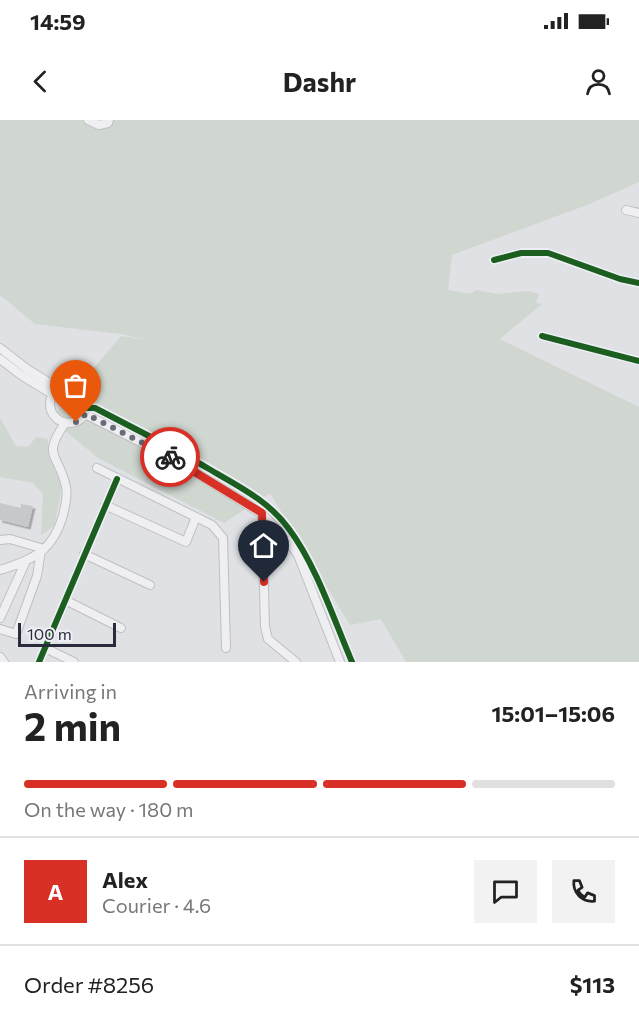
<!DOCTYPE html>
<meta charset="utf-8">
<style>
:root{--surface:#fff;--page:#f2f2f2;--text:#222;--muted:#767676;--line:#e0e0e0;--accent:#d93025}
body{margin:0;font-family:Commissioner,sans-serif;background:var(--page);color:var(--text);height:100vh;display:flex;flex-direction:column;font-size:22px;white-space:nowrap}
*{box-sizing:border-box;margin:0}
p{font-size:20px;color:var(--muted)}
.icon{flex:none;width:33px;height:33px;fill:none;stroke:currentColor;stroke-width:2;stroke-linecap:round;stroke-linejoin:round}
.map{position:relative;height:542px;overflow:hidden}
.side{display:flex;flex-direction:column;background:var(--surface);flex:1}
.side>*{flex:none}
.scale{position:absolute;left:18px;bottom:15px;width:98px;box-sizing:border-box;padding-left:6px;border:3px solid #292c3c;border-top:0;font-size:16px;line-height:21px;white-space:nowrap;color:#292c3c;-webkit-text-stroke:4px #edeff4;paint-order:stroke}
.pin{position:absolute;display:grid;place-items:center;width:51px;height:51px;color:#fff;margin:-62px -26px;border-radius:50% 50% 50% 0;rotate:-45deg;box-shadow:0 0 6px #0007}
.pin .icon{rotate:45deg}
.courier{position:absolute;display:grid;place-items:center;width:60px;height:60px;margin:-30px;border:4px solid #d93025;border-radius:50%;background:#fff;color:#222;box-shadow:0 2px 8px #0007}
.summary em{font-style:normal;font-weight:700}
.summary div{display:flex;flex-direction:column-reverse}
.summary{display:flex;align-items:center;justify-content:space-between;height:102px;padding:0 24px}
h1{font-size:39px;font-weight:700;line-height:45px}
.bar{display:grid;grid-template-columns:repeat(4,1fr);gap:9px 6px;align-content:center;height:72px;padding:0 24px}
.bar i{height:8px;border-radius:4px;background:var(--line)}
.bar .selected{background:var(--accent)}
.bar p{grid-column:span 4}
.line{display:flex;align-items:center;gap:15px;padding:0 24px;border-top:2px solid var(--line)}
.line div{flex:1}
.round{display:grid;place-items:center;flex:none;width:63px;height:63px;border-radius:0px;background:var(--page)}
.status{display:flex;justify-content:space-between;align-items:center;height:42px;padding:0 30px;background:var(--surface);direction:ltr}
.status svg{height:16px;fill:currentColor}
header{display:flex;justify-content:space-between;align-items:center;height:78px;padding:0 24px;background:var(--surface);font-size:27px;font-weight:700}
.map>svg:first-child{display:block}
.green{fill:#cfd7d0}
.building{fill:#c6c8cb;filter:url(#shadow)}
.lines{fill:none;stroke-linecap:round;stroke-linejoin:round}
.minor-casing{stroke:#bebfc2;stroke-width:10}
.minor{stroke:#efeff2;stroke-width:8}
.cycleway-casing{stroke:#edeff4;stroke-width:10}
.cycleway{stroke:#1b5e20;stroke-width:6}
.done{stroke:#696b77;stroke-width:6;stroke-dasharray:0 10.8}
.route{stroke:#d93025;stroke-width:8}
</style>
<div class="status"><b>14:59</b><svg viewBox="0 0 49 12"><path d="M0 12V9h3v3zM5 12V6h3v6zM10 12V3h3v9zM15 12V0h3v12zM26 1h20v11H26zM47 4h2v5h-2z"/></svg></div>
<header><svg class="icon" aria-label="back" viewBox="0 0 24 24"><path d="M15 5l-7 7 7 7"/></svg>Dashr<svg class="icon" aria-label="person" viewBox="0 0 24 24"><circle cx="12" cy="8" r="4"/><path d="M4 21q1-7 8-7t8 7"/></svg></header>
<div class="map">
<svg width="639" height="542" viewBox="0 0 639 542">
<defs>
<filter id="shadow"><feDropShadow dx="2.5" dy="2.5" stdDeviation="0" flood-color="#0004"/></filter>
</defs>
<rect width="100%" height="100%" fill="#e0e1e4"/>
<!-- green -->
<path class="green" d="M0,0H639V62L587,85L452,135L448,170L470,174L476,170L497,174L529,171L539,174L536,183L542,184L500,219L639,287V542H406L381,499L350,505L270,373L224,403L98,338L51,299L121,216L147,220L121,214L35,204L0,175Z
M0,298L16,326L28,327L36,317L48,319V334L62,367L54,406L41,415L43,374L33,363L0,357Z"/>
<!-- building -->
<path class="building" d="M0,383L21,388V384L33,386L28,407L0,400Z"/>
<g class="lines">
<defs>
<path id="minor" d="M88,0L99,5L108,3L109,0
M626,90L639,93
M494,140L521,133H548L620,159L639,163
M542,216L639,241
M0,228L27,249L58,268
M0,239L21,255L52,274
M50 284a19 19 0 1 1 38 0a19 19 0 1 1-38 0Z
M88,288H95C133,308 172,327 209,349C238,366 269,381 289,409C316,445 334,500 352,542
M85,294L172,338L262,394L286,418L298,435L340,542
M97,348L212,405L223,418L226,528
M105,385L186,422L196,397
M262,394L265,507L268,519L296,542
M0,420L10,419L44,429
M84,434L150,465
M0,450C33,440 53,431 63,395C65,387 68,375 66,367C59,333 41,338 65,303
M65,480L121,508
M0,498L25,443
M0,509L16,514L37,456L41,431
M45,528L74,542
M0,537L4,542
M39,542L117,359"/>
</defs>
<!-- minor casing -->
<use href="#minor" class="minor-casing"/>
<!-- minor -->
<use href="#minor" class="minor"/>
<defs>
<path id="cycleway" d="M494,140L521,133H548L620,159L639,163
M542,216L639,241
M88,288H95C133,308 172,327 209,349C238,366 269,381 289,409C316,445 334,500 352,542
M39,542L117,359"/>
</defs>
<!-- cycleway casing -->
<use href="#cycleway" class="cycleway-casing"/>
<!-- cycleway -->
<use href="#cycleway" class="cycleway"/>
</g>
<g class="lines">
<!-- done -->
<path class="done" d="M76,302L86,294L170,337"/>
<!-- route -->
<path class="route" d="M170,337L262,393L264,462"/>
</g>
</svg>
<div class="scale">100 m</div>
<div class="pin" style="left:76px;top:302px;background:#ea580c"><svg class="icon" aria-label="bag" viewBox="0 0 24 24"><path d="M5 8h14l-1 12H6zM9 8a3 3 0 0 1 6 0"/></svg></div>
<div class="pin" style="left:264px;top:462px;background:#1f2937"><svg class="icon" aria-label="home" viewBox="0 0 24 24"><path d="M3 11l9-7 9 7M6 9v11h12V9"/></svg></div>
<div class="courier" style="left:170px;top:337px"><svg class="icon" aria-label="bike" viewBox="0 0 24 24"><circle cx="6" cy="16" r="4"/><circle cx="18" cy="16" r="4"/><path d="M6 16l4-8h5l3 8M10 8l3 8H6M13 5h3"/></svg></div>
</div>
<section class="side">
<div class="summary"><div><h1>2 min</h1><p>Arriving in</p></div><em>15:01–15:06</em></div>
<div class="bar"><i class="selected"></i><i class="selected"></i><i class="selected"></i><i></i><p>On the way · 180 m</p></div>
<div class="line" style="height:108px"><b class="round" style="background:var(--accent);color:#fff">A</b><div><b>Alex</b><p>Courier · 4.6</p></div><a class="round"><svg class="icon" aria-label="chat" viewBox="0 0 24 24"><path d="M4 5h16v11H9l-5 4z"/></svg></a><a class="round"><svg class="icon" aria-label="phone" viewBox="0 0 24 24"><path d="M5 4h4l2 5-3 2q2 4 5 5l2-3 5 2v4C11 20 4 13 5 4z"/></svg></a></div>
<div class="line" style="height:78px"><div>Order #8256</div><b>$113</b></div>
</section>
